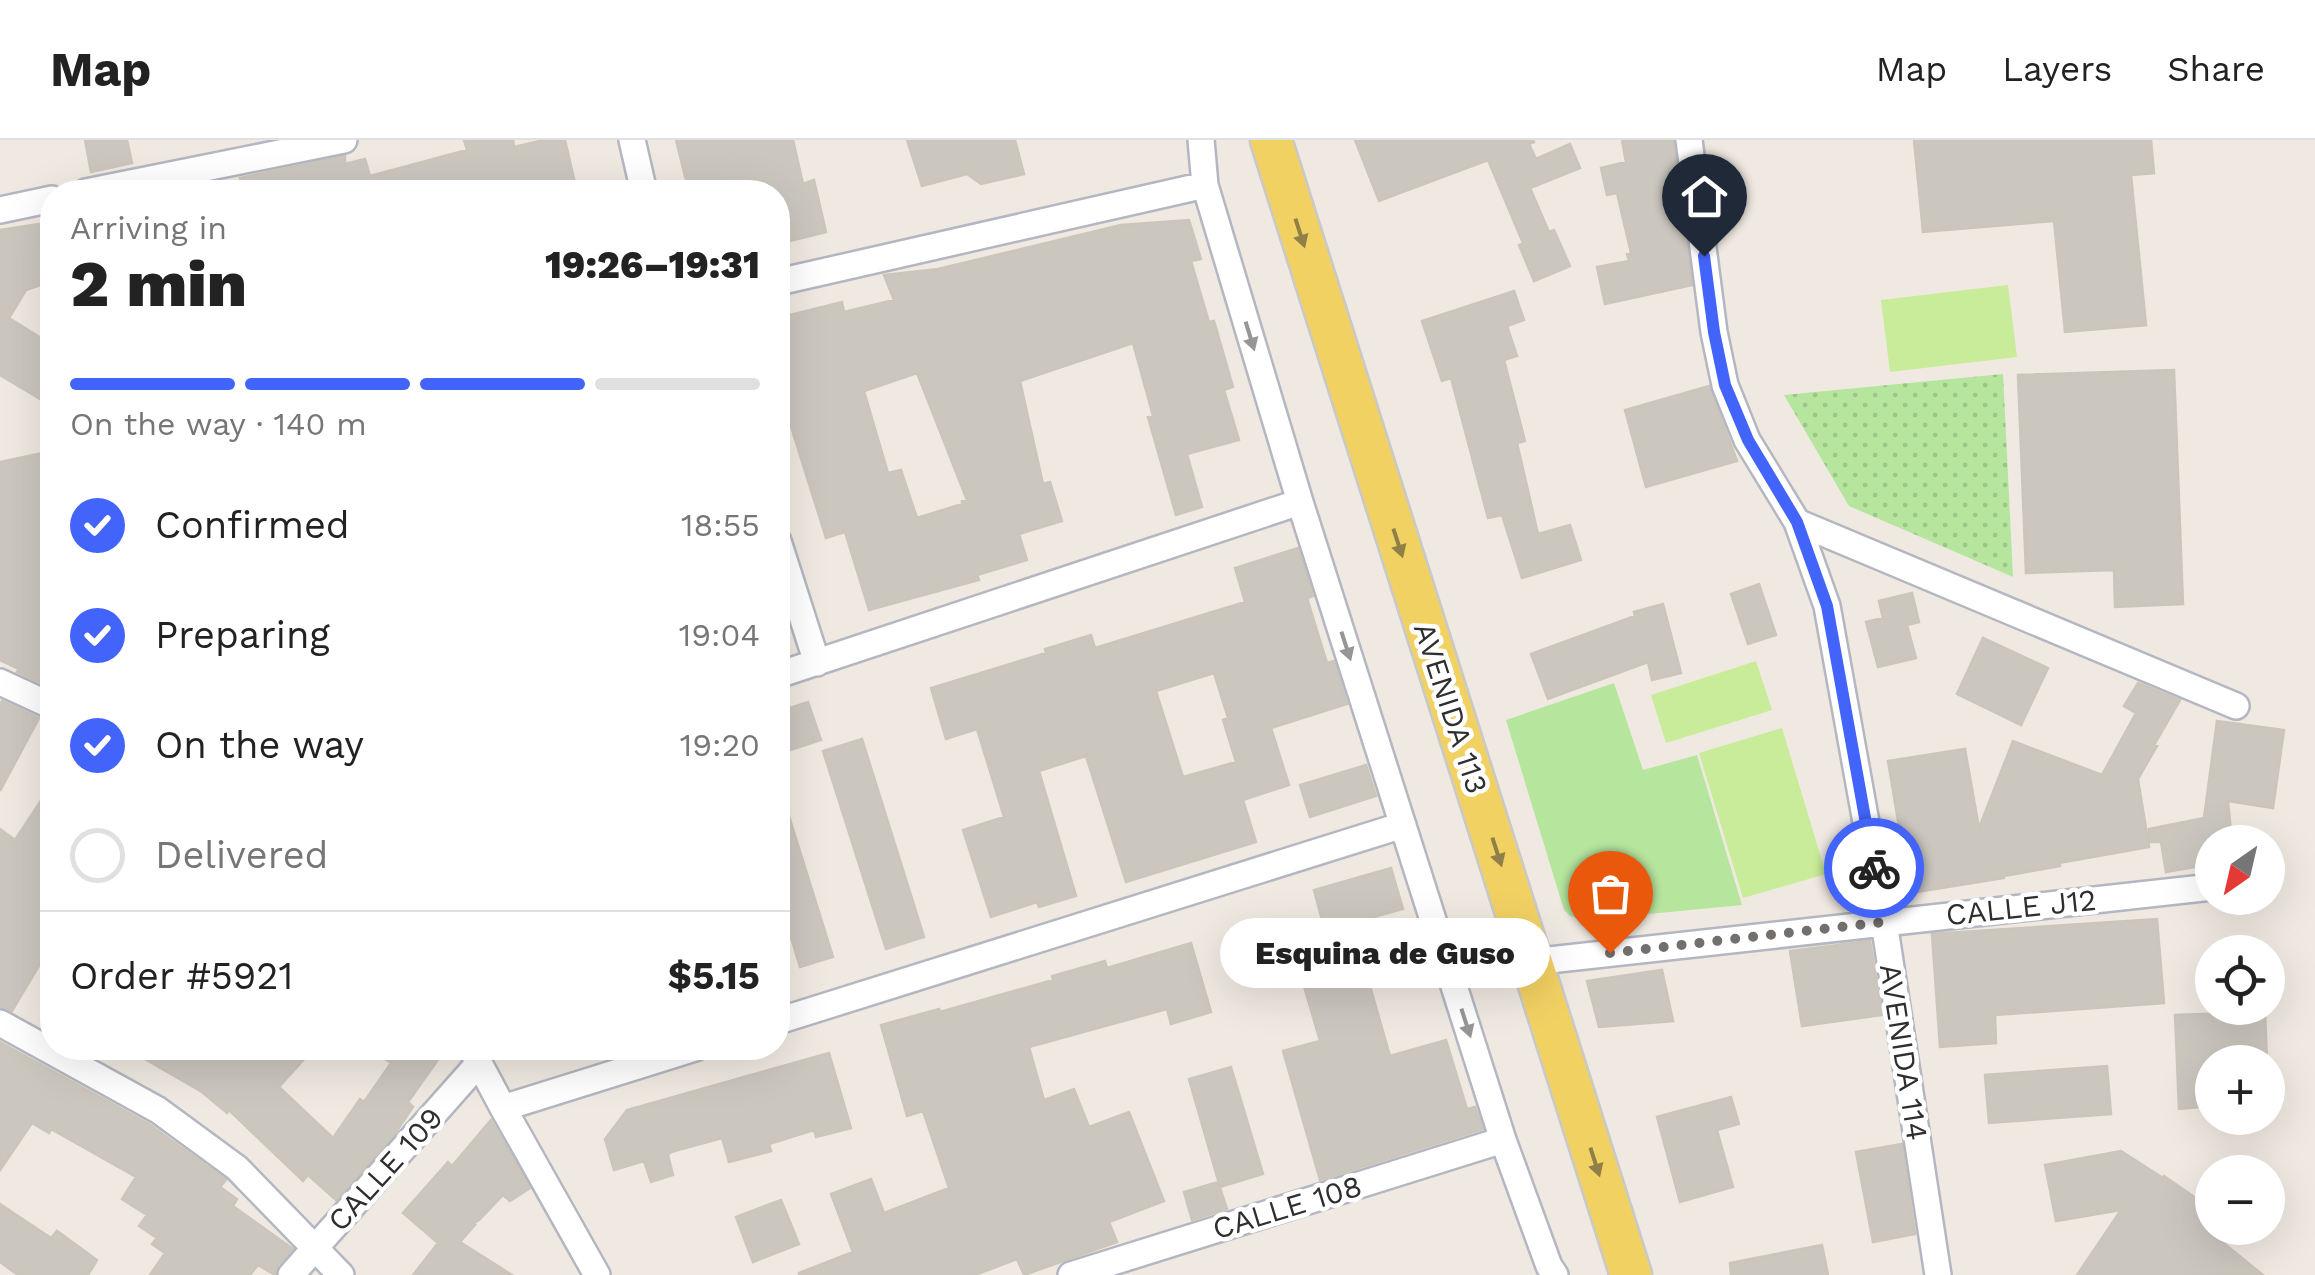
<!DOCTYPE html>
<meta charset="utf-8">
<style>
:root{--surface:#fff;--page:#f2f2f2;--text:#222;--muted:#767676;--line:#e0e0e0;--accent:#4264fb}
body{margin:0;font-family:"Work Sans",sans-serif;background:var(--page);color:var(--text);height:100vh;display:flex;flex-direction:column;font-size:38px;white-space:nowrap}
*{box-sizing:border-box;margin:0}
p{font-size:32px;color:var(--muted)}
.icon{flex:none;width:55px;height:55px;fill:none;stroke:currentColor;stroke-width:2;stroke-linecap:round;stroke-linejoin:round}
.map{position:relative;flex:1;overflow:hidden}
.drawer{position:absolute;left:40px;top:40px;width:750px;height:880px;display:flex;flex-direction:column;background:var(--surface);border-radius:40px;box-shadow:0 10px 40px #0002}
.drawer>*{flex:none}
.needle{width:65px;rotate:214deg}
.fabs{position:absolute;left:2195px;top:685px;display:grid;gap:20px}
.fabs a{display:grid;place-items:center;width:90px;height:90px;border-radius:50%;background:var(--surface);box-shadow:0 10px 40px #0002;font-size:50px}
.pin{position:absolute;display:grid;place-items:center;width:85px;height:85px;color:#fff;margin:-102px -42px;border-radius:50% 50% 50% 0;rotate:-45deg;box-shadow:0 0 10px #0007}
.pin .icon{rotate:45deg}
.courier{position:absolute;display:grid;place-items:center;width:100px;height:100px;margin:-50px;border:8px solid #4264fb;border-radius:50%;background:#fff;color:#222;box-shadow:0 2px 12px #0007}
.bubble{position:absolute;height:70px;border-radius:35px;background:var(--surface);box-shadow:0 10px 40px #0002;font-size:32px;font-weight:800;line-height:70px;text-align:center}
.overview em{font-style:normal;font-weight:800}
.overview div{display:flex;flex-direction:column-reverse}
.overview{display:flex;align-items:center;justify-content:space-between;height:170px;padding:0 30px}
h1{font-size:65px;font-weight:800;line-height:75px}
.bar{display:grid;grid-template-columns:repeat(4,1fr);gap:15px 10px;align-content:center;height:120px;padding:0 30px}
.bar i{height:12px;border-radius:8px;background:var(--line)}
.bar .current{background:var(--accent)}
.bar p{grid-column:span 4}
.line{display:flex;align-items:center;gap:25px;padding:0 30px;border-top:2px solid var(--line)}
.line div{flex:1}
ol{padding:0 30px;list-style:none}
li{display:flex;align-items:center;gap:30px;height:110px}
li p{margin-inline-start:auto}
li .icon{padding:10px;border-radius:50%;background:var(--accent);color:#fff;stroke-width:4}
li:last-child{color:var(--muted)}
li i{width:55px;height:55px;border:5px solid var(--line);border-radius:50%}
header{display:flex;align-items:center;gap:60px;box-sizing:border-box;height:140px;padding:0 50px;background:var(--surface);border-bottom:2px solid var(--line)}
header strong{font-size:48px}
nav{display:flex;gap:55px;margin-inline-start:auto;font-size:35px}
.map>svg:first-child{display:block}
.grass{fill:url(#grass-dots)}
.park{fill:#b6e59e}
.pitch{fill:#c9ec9a}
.building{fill:#cbc7bf;stroke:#cbc5ba;stroke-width:2.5;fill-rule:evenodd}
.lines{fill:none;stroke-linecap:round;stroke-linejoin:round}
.minor-casing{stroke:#b4b7c1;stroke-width:30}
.primary-casing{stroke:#c9c9c9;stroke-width:45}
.minor{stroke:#fff;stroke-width:25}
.primary{stroke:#f2d163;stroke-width:40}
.oneway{fill:#908048}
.oneway2{fill:#969696}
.done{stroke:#726f6d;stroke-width:10;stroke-dasharray:0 18}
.route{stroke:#4264fb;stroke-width:12}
.labels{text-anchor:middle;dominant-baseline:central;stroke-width:9;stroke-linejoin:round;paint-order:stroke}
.street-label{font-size:30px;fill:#2e2e2e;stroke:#fff}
</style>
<header>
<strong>Map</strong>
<nav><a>Map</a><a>Layers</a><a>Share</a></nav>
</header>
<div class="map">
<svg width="2315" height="1135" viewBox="0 0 2315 1135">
<defs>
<pattern id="grass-dots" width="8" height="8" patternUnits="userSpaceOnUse" patternTransform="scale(2.5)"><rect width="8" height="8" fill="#b6e59e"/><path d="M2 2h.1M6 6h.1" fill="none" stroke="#9dc588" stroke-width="1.8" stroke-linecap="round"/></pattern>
</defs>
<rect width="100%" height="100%" fill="#efe9e1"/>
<!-- grass -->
<path class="grass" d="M2003,234L2013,437L1849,366L1784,255Z"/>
<!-- park -->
<path class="park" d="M1614,543L1643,630L1697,615L1742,765L1586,780L1570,776L1564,770L1506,580Z"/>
<!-- pitch -->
<path class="pitch" d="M2008,145L2017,217L1890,232L1881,160Z
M1756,521L1772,570L1666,603L1651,555Z
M1782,588L1826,734L1743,758L1699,613Z"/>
<!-- building -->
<path class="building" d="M85,0H127L132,23L91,32Z
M464,0H513L514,7L544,0H565L577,52H503L501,44L457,52H244L240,38L345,16V24L365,19L370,36L467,10Z
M676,0H793L803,44L814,40L826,92L778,104V52H689Z
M907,0H1015L1024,34L981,44L967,34L922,46Z
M1355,0H1533L1534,2L1529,4L1536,19L1570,4L1580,28L1530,48L1549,92L1554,90L1570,126L1534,141L1519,105L1523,103L1488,20L1379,61Z
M1622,0H1673L1692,145L1605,164L1597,127L1629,121L1627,114L1631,113L1617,53L1607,55L1601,28L1626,22Z
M1914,0H2151L2154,33L2131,35L2146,185L2065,192L2054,81L1923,92Z
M1189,80L1201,119L1191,121L1209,182L1214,181L1233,247L1224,250L1239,300L1187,314L1202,367L1176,375L1148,277L1153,276L1133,203L1020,241L1043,344L1050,342L1062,381L1019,394L1027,420L977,435L979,440L869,470L845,392L826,398L783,261L788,260L778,230V178L842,162L844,172L894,160L884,135L938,129L1121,85ZM917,233L967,360L962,361V364L917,378L901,330L888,333L864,251Z
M52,82V141L26,150L9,178L52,205V243L42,260L0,235V90Z
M1514,151L1524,180L1507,186L1517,216L1504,220L1525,301L1517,303L1538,394L1570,385L1581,420L1522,438L1502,375L1488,378L1451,238L1442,241L1422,181Z
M2174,230L2183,464L2115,467L2114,430L2026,433L2018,235Z
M1709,246L1737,321L1646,347L1625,270Z
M52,311V548L17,532L19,529L0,520V322Z
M1298,408L1313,456L1307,458L1327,523L1334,521L1347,564L1271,588L1289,645L1243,660L1256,702L1126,742L1086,616L1039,631L1076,756L1039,767L1037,762L991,777L963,690L1004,677L977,589L946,599L931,548L1046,513L1045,509L1091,495L1095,508L1245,462L1235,428ZM1214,533L1228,578L1223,580L1236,622L1183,637L1156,551Z
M1759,444L1776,495L1748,504L1731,454Z
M1912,453L1919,482L1907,485L1916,518L1878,527L1866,482L1883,478L1879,461Z
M1663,464L1681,533L1652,540L1648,522L1548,559L1531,514L1635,476L1634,472Z
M1983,498L2048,528L2021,585L1957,554Z
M2138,543L2180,560L2154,605L2157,606L2138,639L2149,707L2059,723L2060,726L2004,736V738L1910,753L1888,621L1965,609L1979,688L2013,601L2102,635L2136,573L2124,566Z
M2,561L39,578L0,651V565Z
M808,562L821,600L778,614V572Z
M2217,581L2284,590L2273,668L2228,661L2232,702H2212V724L2166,732L2161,702H2150L2149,689L2204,678Z
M862,599L924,797L886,809L823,611Z
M1366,625L1376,656L1310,677L1300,645Z
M52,644V804L12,871L0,867V689L15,700Z
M783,657L833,817L800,827L778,754V658Z
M1391,728L1403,769L1352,783L1390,916L1446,900L1467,969L1475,967L1483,989L1320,1040L1283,911L1320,901L1292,805L1326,795L1314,750Z
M2157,779L2164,863L1995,875L1996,903L1940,907L1932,794Z
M1870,801L1882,875L1802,886L1790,811Z
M1191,803L1211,872L1171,884L1167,869L1029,907L1044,960L1074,949L1089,987L1129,972L1164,1061L1109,1082L1117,1102L1024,1135L1017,1119L975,1135H799V1133L853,1112L831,1054L871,1039L884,1073L949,1048L923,971L907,976L881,885L939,869L940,872L1053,840L1052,836L1105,821L1107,828Z
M1662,830L1673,881L1599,887L1587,841Z
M2265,872L2267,922H2212V966L2179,969L2175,875Z
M0,902L149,984L226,1040L220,1047L237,1059L233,1066L293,1109L278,1125L275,1135L258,1125L250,1135H150L165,1113L152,1104L157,1098L139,1086L147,1075L122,1059L136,1037L51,989L49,993L32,983L0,1030Z
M126,908H314L279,947L333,998L360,959L364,962L391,923L369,908H417L437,921L408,962L413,967L394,995L336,1060L308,1035L303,1041L229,970L227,973L202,952Z
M829,913L851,988L816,997L814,990L769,1004L771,1011L729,1022L722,998L671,1012L668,1015L673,1035L651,1042L644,1021L614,1030L605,999L627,970Z
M2107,926L2111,974L1989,983L1985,935Z
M1231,927L1263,1034L1220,1047L1189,939Z
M1731,957L1739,984L1717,990L1733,1047L1680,1062L1657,977Z
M491,980L530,1048L510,1061L503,1055L480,1079L473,1084L475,1085L460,1102L512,1135H413L438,1103L403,1073L448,1022L452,1026Z
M1902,1004L1915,1094L1873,1102L1856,1012Z
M2121,1011L2163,1038L2164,1036L2206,1065L2198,1078L2224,1097L2221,1101L2263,1135H2077L2121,1070L2056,1081L2045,1025Z
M1218,1042L1227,1069L1192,1080L1184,1052Z
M781,1060L799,1104L753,1122L736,1077Z
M0,1064L51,1098L57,1091L97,1120L88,1135H18L0,1122Z
M1822,1105L1828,1135H1731L1730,1123Z"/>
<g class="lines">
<defs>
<path id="minor" d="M632,0L644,52
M1201,0L1205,45L1300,362L1503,1000L1549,1126L1555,1135
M1689,0L1714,192L1725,245L1747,300L1797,382L1827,466L1884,782L1938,1135
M86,52L344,0
M0,70L52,59
M778,142L1205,45
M1797,382L2236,566
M778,401L817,523
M778,535L1300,362
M0,542L52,566
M1531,822L2212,747
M778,881L1403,685
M0,883L158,970L237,1028L341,1135
M471,908L503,968L597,1135
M503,968L695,908
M291,1135L479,923
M1071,1135L1503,1000"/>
<path id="primary" d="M1271,0L1631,1135"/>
</defs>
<!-- minor casing -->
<use href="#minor" class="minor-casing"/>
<!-- primary casing -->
<use href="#primary" class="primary-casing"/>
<!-- minor -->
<use href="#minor" class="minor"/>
<!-- primary -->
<use href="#primary" class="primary"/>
</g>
<!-- one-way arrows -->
<defs><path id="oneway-solid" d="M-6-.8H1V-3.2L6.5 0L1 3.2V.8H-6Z" transform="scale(2.5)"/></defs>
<g class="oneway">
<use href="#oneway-solid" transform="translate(1300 93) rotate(72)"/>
<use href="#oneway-solid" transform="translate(1398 403) rotate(72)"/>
<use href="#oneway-solid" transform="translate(1497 712) rotate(72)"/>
<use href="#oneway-solid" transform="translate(1595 1022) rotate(72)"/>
</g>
<g class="oneway2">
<use href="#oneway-solid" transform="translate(1250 196) rotate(73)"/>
<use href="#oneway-solid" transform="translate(1346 506) rotate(72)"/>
<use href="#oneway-solid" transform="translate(1466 883) rotate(72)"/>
</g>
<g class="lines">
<!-- done -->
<path class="done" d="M1610,813L1884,782L1874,728"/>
<!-- route -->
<path class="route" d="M1704,116L1714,192L1725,245L1748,300L1797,382L1827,466L1874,728"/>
</g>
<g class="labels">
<!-- street labels -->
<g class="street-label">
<text transform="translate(1451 568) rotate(72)">AVENIDA 113</text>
<text transform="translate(2021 767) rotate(-6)">CALLE J12</text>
<text transform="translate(1904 912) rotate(81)">AVENIDA 114</text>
<text transform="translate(385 1029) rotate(-48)">CALLE 109</text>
<text transform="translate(1287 1067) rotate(-17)">CALLE 108</text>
</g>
</g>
</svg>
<div class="fabs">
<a><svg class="needle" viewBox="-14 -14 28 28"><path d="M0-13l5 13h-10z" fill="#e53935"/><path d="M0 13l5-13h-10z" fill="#767676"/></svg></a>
<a><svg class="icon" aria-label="locate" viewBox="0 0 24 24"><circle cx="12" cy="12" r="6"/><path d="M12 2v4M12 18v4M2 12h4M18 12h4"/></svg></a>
<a>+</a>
<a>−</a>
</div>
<div class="pin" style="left:1610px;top:813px;background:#ea580c"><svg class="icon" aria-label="bag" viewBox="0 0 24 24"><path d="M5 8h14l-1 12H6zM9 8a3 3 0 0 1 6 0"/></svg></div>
<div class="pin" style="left:1704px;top:116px;background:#1f2937"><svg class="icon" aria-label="home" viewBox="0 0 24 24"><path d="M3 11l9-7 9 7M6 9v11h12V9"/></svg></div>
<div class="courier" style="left:1874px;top:728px"><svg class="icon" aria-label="bike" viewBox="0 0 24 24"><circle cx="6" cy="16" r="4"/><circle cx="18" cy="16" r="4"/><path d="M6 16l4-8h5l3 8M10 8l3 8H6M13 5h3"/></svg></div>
<div class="bubble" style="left:1220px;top:778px;width:330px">Esquina de Guso</div>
<section class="drawer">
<div class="overview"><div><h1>2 min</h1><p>Arriving in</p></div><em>19:26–19:31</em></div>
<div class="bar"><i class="current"></i><i class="current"></i><i class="current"></i><i></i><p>On the way · 140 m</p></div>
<ol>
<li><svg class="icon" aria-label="check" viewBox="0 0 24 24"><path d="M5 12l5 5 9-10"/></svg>Confirmed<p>18:55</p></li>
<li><svg class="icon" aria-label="check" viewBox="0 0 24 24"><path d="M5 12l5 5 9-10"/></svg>Preparing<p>19:04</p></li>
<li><svg class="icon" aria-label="check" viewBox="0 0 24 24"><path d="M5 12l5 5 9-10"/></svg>On the way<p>19:20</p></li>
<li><i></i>Delivered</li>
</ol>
<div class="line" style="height:130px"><div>Order #5921</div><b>$5.15</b></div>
</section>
</div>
